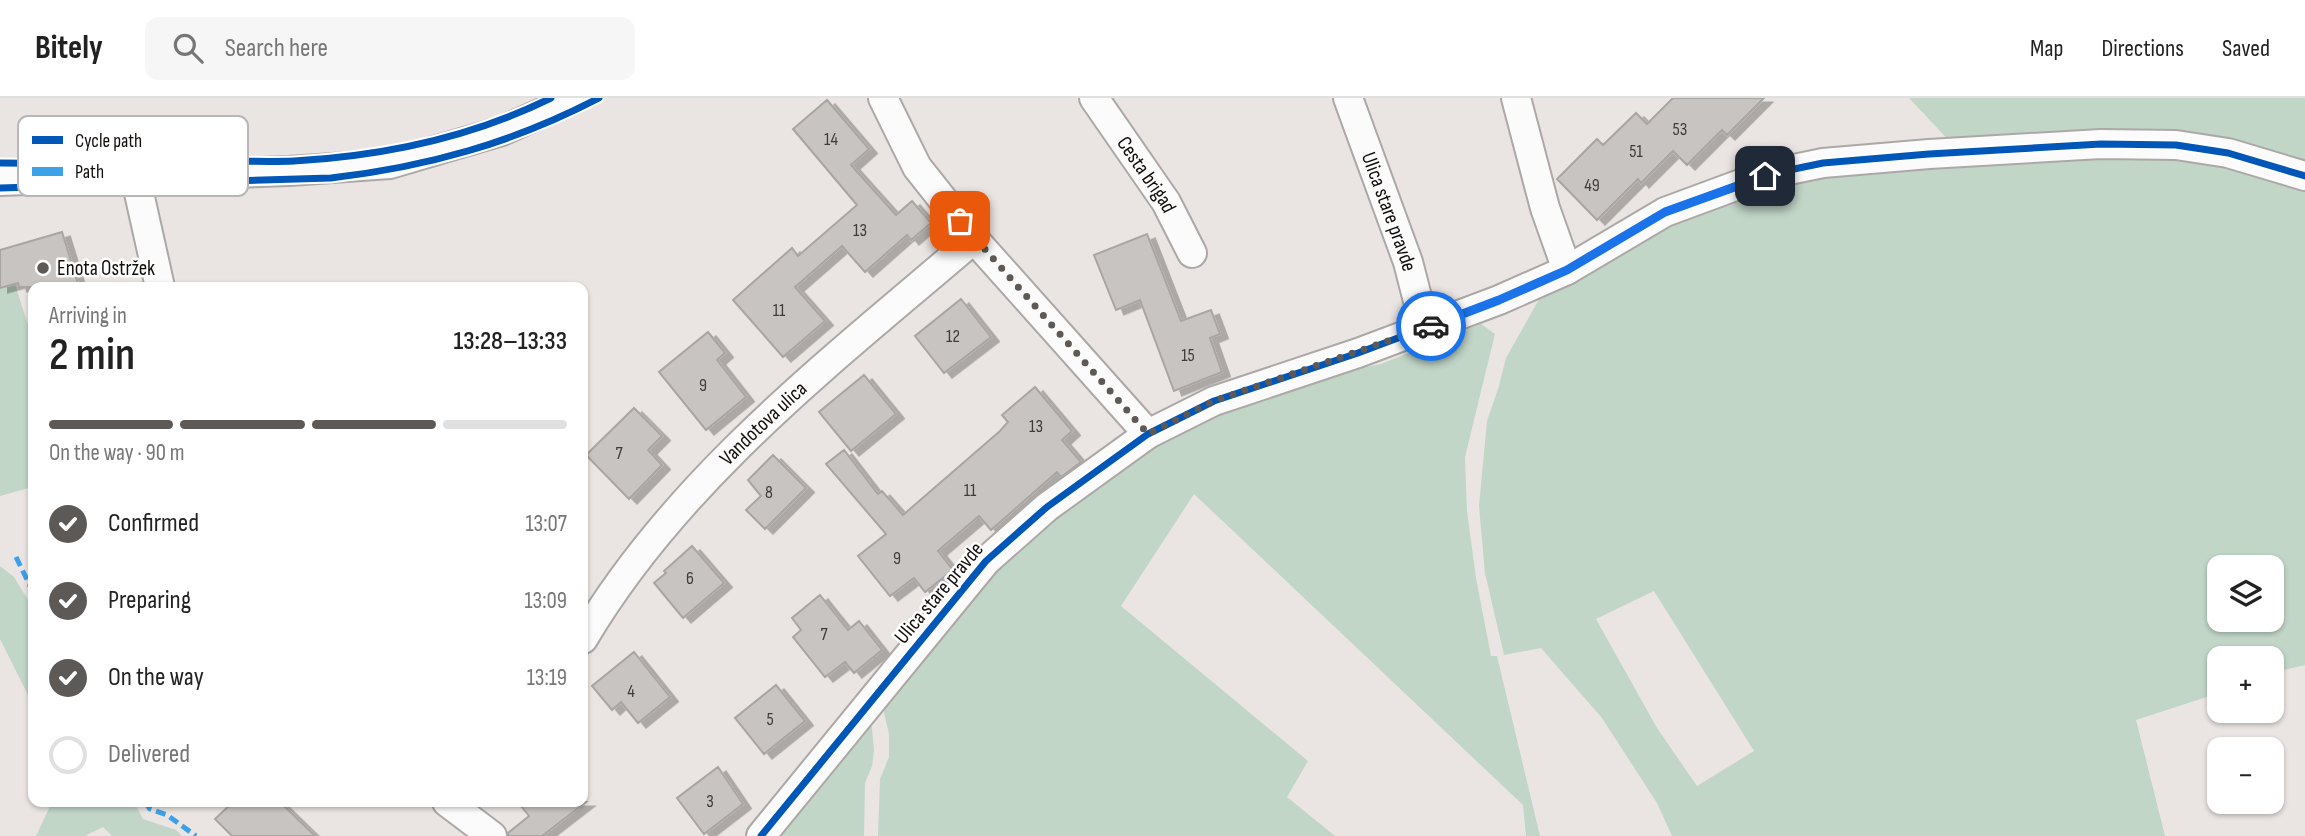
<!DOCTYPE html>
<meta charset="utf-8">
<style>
:root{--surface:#fff;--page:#f6f6f6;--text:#222;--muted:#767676;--line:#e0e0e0;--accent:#5d5956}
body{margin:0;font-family:"Sofia Sans Condensed",sans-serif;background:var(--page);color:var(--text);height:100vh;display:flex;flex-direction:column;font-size:26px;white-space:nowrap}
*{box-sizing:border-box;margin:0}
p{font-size:23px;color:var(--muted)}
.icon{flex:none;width:38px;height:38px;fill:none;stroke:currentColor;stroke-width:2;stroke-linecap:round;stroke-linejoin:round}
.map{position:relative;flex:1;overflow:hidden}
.side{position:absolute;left:28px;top:184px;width:560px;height:525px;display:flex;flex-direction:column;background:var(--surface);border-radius:14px;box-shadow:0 2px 5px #0004}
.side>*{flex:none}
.controls{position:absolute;left:2207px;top:457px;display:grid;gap:14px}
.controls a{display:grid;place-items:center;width:77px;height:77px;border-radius:14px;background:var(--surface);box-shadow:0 2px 5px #0004;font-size:35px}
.pin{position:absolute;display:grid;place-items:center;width:60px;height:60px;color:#fff;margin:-30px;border-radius:14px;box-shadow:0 4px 10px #0006}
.courier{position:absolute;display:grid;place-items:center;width:70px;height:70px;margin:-35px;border:5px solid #1a73e8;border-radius:50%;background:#fff;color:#222;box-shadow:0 2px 9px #0007}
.overview em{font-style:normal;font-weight:600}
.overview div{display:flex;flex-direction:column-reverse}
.overview{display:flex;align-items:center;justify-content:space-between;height:119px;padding:0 21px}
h1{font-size:46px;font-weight:600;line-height:52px}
.bar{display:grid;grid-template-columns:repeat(4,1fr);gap:10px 7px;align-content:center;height:84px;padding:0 21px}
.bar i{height:9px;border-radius:5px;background:var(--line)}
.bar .selected{background:var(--accent)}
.bar p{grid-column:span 4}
ol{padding:0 21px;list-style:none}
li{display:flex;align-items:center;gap:21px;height:77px}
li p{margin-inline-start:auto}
li .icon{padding:7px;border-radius:50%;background:var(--accent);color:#fff;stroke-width:4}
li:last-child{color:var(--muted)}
li i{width:38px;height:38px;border:4px solid var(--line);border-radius:50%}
header{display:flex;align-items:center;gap:42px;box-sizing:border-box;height:98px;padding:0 35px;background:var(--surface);border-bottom:2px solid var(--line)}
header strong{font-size:33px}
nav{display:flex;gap:38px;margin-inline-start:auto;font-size:24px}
.search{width:490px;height:63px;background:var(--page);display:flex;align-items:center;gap:18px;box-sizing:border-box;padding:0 24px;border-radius:14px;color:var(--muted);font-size:26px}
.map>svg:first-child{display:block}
.green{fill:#c1d6c7;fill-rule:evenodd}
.building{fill:#c8c4c2;stroke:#a9a5a3;stroke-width:2;filter:url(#shadow)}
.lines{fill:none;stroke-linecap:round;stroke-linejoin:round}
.street-casing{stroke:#aca8a6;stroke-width:32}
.street{stroke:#fcfbfb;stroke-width:28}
.quiet{stroke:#3da1e9;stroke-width:5;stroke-dasharray:10 5;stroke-linecap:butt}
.cycleway-casing{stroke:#fff;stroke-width:11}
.cycleway{stroke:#0057b8;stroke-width:7}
.done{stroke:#5d5956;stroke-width:7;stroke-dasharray:0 12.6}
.route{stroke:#1a73e8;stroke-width:9}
.poi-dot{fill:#5d5956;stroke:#fff;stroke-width:2.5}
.labels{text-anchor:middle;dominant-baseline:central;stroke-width:5;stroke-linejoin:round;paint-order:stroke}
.number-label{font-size:18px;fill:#3f3b39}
.street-label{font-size:21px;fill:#110d0b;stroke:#fff}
.poi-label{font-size:21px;fill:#110d0b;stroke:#fff;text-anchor:start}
.key{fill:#fff;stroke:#b8b6b6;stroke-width:2}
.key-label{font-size:19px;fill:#110d0b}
</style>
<header>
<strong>Bitely</strong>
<div class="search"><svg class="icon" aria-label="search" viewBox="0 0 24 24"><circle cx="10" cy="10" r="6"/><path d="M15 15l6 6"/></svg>Search here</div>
<nav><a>Map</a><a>Directions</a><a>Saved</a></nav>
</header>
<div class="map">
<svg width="2305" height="738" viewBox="0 0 2305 738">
<defs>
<filter id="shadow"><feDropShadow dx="8" dy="4.5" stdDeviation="0" flood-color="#0004"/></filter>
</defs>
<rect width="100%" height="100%" fill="#eae5e2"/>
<!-- green -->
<path class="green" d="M1909,0H2305V71L2208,43L1955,49Z
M2166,53L2305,88V567L2272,575V560H2219V595L2136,622L2165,738H1672L1657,705L1602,620L1541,550L1504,557L1485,475L1479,408L1487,323L1498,291L1506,260L1542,196L1657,131L1714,105L1811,79ZM2219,469H2272V522H2219ZM1654,493L1754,653L1697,688L1657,630L1596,521Z
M15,186L33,243V389L0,398V190Z
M1481,226L1495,236L1465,359L1467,413L1476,480L1491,558H1497L1540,738H1526L1523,707L1194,396L1121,508L1308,663L1287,699L1335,738H878L880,681L889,659V636L882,606L997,462L1151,351L1192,327L1257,301L1341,274L1381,266Z
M0,468L14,479L33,510V607L0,541Z
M871,621L874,652L872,668L865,685L864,738H776Z
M52,704H134L143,721L176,732L182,738H112L103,729L85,738H36Z"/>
<!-- building -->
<path class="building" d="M1673,0H1764L1727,37L1722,32L1687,67L1673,53L1641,85L1638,81L1597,122L1557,81L1597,41L1603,47L1636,15L1647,26Z
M827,2L869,51L851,67L896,117L912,103L931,125L911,142L907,137L865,174L842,148L795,189L825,223L783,259L733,202L792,150L798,158L857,107L793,31Z
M62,134L79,189H19L18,185L0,190V152Z
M1147,136L1181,223L1211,212L1220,236L1210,240L1222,274L1174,293L1140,202L1116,212L1094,157Z
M961,201L991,239L944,275L915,238Z
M708,234L725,255L717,262L746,299L706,332L659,274Z
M864,277L896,316L851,353L819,314Z
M1035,289L1072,333L1062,342L1081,364L1061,379L1057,374L991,432L979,418L938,453L953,472L925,494L914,480L890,498L858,458L886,436L826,366L844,352L878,396L882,393L903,417L1000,333L1008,324L1002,317Z
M634,310L662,338L648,352L662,367L629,401L586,357Z
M773,357L806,390L765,431L746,412L761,398L748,382Z
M692,448L724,485L683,520L654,485L666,475L664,473Z
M820,497L848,532L859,523L882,552L854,575L845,564L825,579L793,539L801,532L792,520Z
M634,554L670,599L638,625L621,604L612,612L592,588Z
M776,587L805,623L764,656L735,620Z
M718,669L743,706L704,736L677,700Z
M233,704H280L315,738H232L215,721Z
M518,704H586L542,738H508V735L529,718Z"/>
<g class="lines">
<defs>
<g id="street">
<path d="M883,0L917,69L974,141L1148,336"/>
<path id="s1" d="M1094,0L1166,104L1192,155"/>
<path id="s2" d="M1348,0L1408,164L1425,230"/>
<path d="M1516,0L1545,110L1567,172"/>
<path d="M135,77L160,189"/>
<path d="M0,83L289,73L390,66L502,33L575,0"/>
<path id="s3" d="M583,541C678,380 834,261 974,141"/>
<path d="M447,704L492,738"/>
<path d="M761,738L986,463L1047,409L1148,336L1214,303L1358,255L1499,202L1567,172L1665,114L1765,77L1823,65L1929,56L2101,46L2176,47L2228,55L2305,78"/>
</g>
</defs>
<!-- street casing -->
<use href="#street" class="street-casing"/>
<!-- street -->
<use href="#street" class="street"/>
<!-- quiet -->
<path class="quiet" d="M16,459L33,494
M145,704L150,711L167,717L196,738"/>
<defs>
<path id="cycleway" d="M0,65C75,66 149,65 224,63C247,63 271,64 294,63C382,58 472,39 551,0
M0,90L331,80C426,69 513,45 599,0
M761,738L986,463L1047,409L1148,336L1214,303L1358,255L1499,202L1567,172L1665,114L1765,77L1823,65L1929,56L2101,46L2176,47L2228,55L2305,78"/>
</defs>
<!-- cycleway casing -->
<use href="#cycleway" class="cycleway-casing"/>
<!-- cycleway -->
<use href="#cycleway" class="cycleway"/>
</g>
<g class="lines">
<!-- done -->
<path class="done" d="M960,123L1148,336L1214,303L1431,228"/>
<!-- route -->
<path class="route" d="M1431,228L1499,202L1567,172L1665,114L1765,78"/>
</g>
<!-- markers -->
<circle class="poi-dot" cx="43" cy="170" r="7"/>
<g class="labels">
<!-- number labels -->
<g class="number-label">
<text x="1680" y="31">53</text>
<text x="831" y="41">14</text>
<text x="1636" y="53">51</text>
<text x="1592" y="87">49</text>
<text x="860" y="132">13</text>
<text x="779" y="212">11</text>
<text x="953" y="238">12</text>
<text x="1188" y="257">15</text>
<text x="703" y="287">9</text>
<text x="1036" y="328">13</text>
<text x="619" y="355">7</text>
<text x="970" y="392">11</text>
<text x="769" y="394">8</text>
<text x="897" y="460">9</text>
<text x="690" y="480">6</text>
<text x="824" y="536">7</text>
<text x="631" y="593">4</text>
<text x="770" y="621">5</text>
<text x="710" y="703">3</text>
</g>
<!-- street labels -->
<g class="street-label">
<text stroke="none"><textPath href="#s1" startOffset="93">Cesta brigad</textPath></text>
<text stroke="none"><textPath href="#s2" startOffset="121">Ulica stare pravde</textPath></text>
<text stroke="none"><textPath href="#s3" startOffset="282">Vandotova ulica</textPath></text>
<text transform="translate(939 495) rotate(-50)">Ulica stare pravde</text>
</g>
<!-- poi labels -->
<g class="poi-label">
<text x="57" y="170">Enota Ostržek</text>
</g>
</g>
<!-- legend -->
<rect x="18" y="18" width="230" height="80" rx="10" class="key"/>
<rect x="32" y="38" width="31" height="8" fill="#0057b8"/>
<rect x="32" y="69" width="31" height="9" fill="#3da1e9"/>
<g class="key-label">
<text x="75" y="49">Cycle path</text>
<text x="75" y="80">Path</text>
</g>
</svg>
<div class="controls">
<a><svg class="icon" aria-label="layers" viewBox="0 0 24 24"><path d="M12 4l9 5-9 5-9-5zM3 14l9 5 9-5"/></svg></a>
<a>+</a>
<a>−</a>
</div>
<div class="pin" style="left:960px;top:123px;background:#ea580c"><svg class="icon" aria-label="bag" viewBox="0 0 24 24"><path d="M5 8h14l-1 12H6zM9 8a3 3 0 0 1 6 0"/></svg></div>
<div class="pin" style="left:1765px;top:78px;background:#1f2937"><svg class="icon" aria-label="home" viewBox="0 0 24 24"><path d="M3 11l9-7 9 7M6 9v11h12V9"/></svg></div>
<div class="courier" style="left:1431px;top:228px"><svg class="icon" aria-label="car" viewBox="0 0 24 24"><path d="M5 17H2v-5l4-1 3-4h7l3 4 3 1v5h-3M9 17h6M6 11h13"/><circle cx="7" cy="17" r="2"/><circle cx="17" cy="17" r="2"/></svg></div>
<section class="side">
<div class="overview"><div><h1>2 min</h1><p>Arriving in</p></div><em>13:28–13:33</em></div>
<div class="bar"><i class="selected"></i><i class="selected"></i><i class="selected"></i><i></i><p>On the way · 90 m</p></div>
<ol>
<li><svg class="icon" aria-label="check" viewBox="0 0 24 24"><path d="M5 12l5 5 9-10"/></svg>Confirmed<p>13:07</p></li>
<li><svg class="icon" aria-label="check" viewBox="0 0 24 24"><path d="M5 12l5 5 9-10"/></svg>Preparing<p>13:09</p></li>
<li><svg class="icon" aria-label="check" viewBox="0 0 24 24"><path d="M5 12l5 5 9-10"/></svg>On the way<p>13:19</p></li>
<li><i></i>Delivered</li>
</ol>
</section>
</div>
